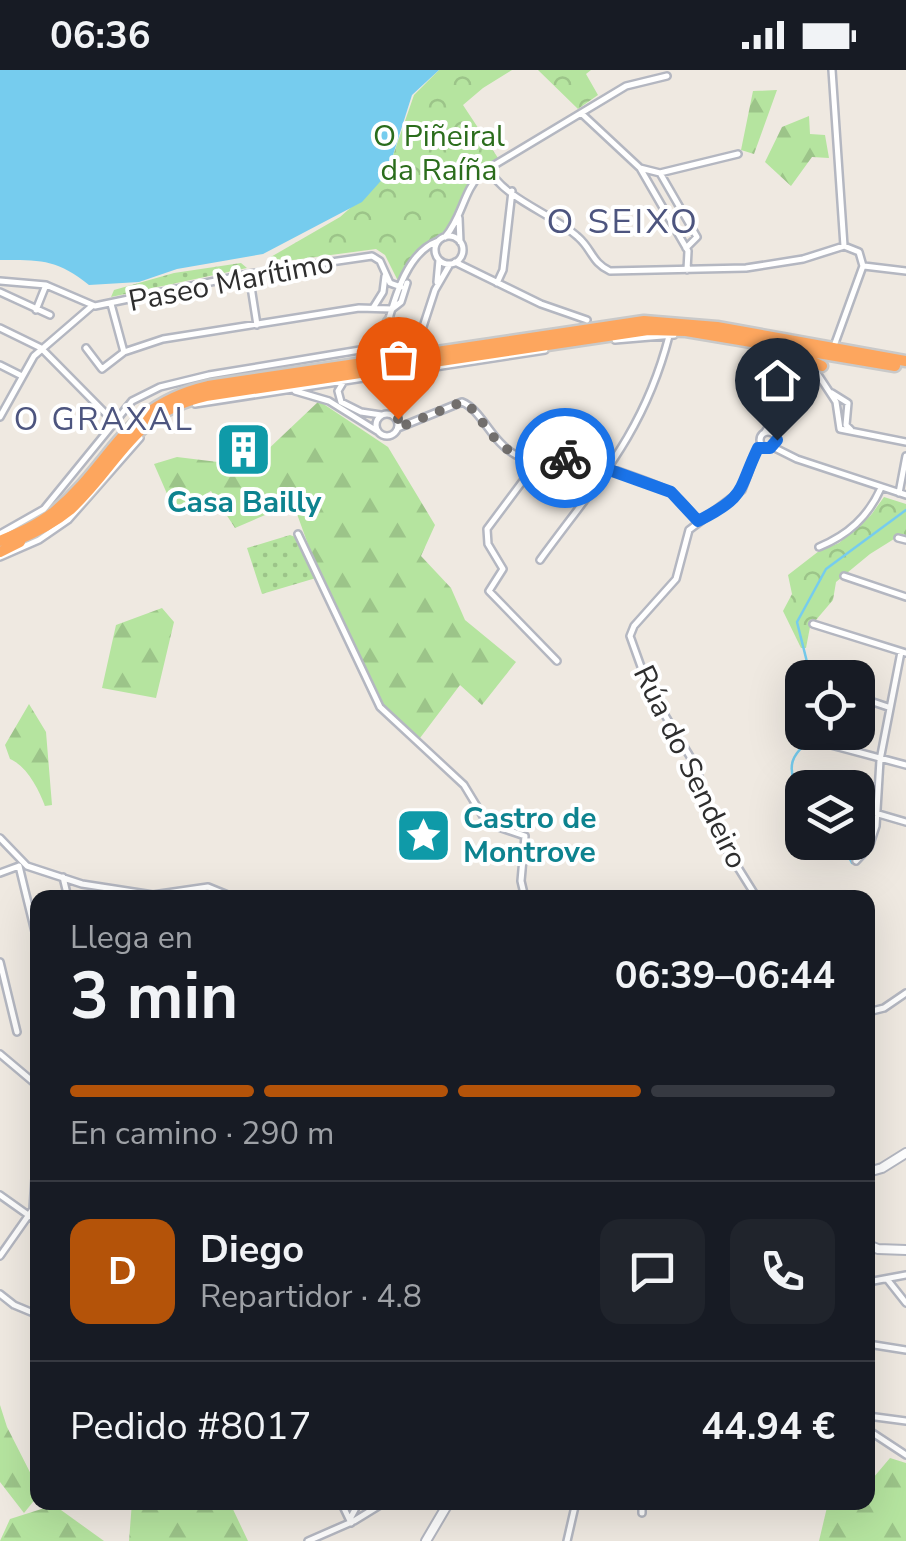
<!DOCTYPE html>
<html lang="es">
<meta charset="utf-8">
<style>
:root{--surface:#171b24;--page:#20242c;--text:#f1f3f6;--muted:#9ea1a6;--line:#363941;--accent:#b45309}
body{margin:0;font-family:"Nunito Sans",sans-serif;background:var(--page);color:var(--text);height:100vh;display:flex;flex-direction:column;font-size:38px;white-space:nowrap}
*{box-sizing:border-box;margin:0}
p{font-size:32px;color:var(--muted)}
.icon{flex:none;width:55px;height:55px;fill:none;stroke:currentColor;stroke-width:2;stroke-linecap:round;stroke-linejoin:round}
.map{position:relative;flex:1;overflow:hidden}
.panel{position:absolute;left:30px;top:820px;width:845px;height:620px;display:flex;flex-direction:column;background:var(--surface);border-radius:20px;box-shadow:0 10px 40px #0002}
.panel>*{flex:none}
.fabs{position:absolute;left:785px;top:590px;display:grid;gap:20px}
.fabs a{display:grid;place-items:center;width:90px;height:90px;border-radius:20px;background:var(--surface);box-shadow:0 10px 40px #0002;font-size:50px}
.pin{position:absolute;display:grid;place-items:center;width:85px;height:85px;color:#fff;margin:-102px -42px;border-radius:50% 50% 50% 0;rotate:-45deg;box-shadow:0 0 10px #0007}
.pin .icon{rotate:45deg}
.courier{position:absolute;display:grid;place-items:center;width:100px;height:100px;margin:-50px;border:8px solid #1a73e8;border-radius:50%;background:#fff;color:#222;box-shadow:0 2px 12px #0007}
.overview em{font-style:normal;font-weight:700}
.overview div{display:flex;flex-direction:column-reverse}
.overview{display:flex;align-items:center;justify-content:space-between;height:170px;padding:0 40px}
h1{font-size:65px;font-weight:700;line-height:75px}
.bar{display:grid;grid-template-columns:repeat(4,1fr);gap:15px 10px;align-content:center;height:120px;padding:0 40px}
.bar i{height:12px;border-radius:8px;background:var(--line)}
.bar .current{background:var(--accent)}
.bar p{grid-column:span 4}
.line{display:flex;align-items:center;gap:25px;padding:0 40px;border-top:2px solid var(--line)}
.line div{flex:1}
.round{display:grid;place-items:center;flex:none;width:105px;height:105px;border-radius:20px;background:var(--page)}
.status{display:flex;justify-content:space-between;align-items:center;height:70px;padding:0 50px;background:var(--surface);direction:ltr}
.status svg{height:28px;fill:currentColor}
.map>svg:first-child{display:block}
.grass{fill:url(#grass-dots)}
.forest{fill:url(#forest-firs)}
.park{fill:url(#park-crowns)}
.water{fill:#76ccee}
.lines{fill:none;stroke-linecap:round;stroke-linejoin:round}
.stream{stroke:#76ccee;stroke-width:2.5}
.street-casing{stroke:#b4b7c1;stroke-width:10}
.secondary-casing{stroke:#b4b7c1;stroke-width:12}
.highway-casing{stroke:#c9c9c9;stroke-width:15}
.street{stroke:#fff;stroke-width:5}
.secondary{stroke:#fff;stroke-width:8}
.highway{stroke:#fda65e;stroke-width:10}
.street-bridge-casing{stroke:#b4b7c1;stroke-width:10;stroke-linecap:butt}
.street-bridge{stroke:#fff;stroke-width:5}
.done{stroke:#726f6d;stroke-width:10;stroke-dasharray:0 18}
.route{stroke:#1a73e8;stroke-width:12}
.labels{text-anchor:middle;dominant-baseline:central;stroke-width:8;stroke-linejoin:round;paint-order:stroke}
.park-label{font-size:30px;fill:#2b6d1c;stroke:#fff}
.street-label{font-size:30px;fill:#2e2e2e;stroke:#fff}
.culture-label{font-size:30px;font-weight:bold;fill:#0d838f;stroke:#fff}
.neighbourhood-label{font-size:32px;letter-spacing:2.5px;fill:#4d557f;stroke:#fff}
.quarter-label{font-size:35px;letter-spacing:2.5px;fill:#4d557f;stroke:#fff}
</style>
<div class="status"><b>06:36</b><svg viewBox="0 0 49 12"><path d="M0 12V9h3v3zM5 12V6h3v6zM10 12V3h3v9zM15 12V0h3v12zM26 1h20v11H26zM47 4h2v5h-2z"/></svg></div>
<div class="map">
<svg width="906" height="1471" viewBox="0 0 906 1471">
<defs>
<pattern id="grass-dots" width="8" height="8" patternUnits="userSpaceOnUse" patternTransform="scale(2.5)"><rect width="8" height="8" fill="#b5e49f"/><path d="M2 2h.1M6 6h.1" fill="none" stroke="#9cc489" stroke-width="1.8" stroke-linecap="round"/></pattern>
<pattern id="forest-firs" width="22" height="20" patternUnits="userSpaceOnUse" patternTransform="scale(2.5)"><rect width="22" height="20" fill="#b5e49f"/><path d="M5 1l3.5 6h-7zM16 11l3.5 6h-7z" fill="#9cc489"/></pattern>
<pattern id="park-crowns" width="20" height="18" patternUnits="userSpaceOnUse" patternTransform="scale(2.5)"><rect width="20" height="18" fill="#b5e49f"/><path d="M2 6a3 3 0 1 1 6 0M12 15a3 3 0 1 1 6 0" fill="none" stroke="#9cc489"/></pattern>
</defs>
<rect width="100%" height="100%" fill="#efe9e1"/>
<!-- grass -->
<path class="grass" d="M241,193L247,198L111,227L114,220L174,203Z
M290,465L298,468L316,508L262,524L247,478Z"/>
<!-- forest -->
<path class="forest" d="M777,20L754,84L741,80L753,21Z
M809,46L810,64L825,65L829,88L812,87L791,116L765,92L782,57Z
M319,331L388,377L435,455L421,486L451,518L465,550L516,592L482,635L460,615L420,668L384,635L313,488L293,433L235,458L211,421L175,442L154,394L177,387L226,393L262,385Z
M162,538L174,552L156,628L102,618L116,555Z
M29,634L46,662L52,735L45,736C39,720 27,696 10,689L5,675Z
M0,1335L7,1357L37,1416V1427L24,1443L0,1412Z
M890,1388L906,1393V1471H819L828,1433L868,1432V1414Z
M132,1432L230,1433L248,1471H129Z
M54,1435L104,1471H0L10,1449Z"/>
<!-- park -->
<path class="park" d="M439,0H512L483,18L463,35L498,88C458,115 471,126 447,157C430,182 414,169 401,210L397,209L385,185L376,179L278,192L269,188L340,147L372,119L389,97L414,25Z
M538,0H591L586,4L598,25L578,39Z
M884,427L906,434V465L902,464L870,484L836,512L833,530L810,557L806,578H801L783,541L792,524L788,505L819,481L839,473L871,445Z"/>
<!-- water -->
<path class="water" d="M0,0H439L412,25L387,104L362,132L263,184L177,199L139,212L89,215C57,189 40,190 0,190Z"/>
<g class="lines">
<!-- stream -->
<path class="stream" d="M811,608L797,552L826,499L906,440
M802,730C783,695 790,683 822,662
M841,772L852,793"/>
<defs>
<path id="street" d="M832,0L844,176
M581,43L640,98L688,181L687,200
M488,98C505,130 552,143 578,167C592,179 592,193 610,201L746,198L803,189L844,176
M640,98L660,103L697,167L686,178
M660,103L738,84
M459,148L460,172
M435 180a14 14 0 1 1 28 0a14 14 0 1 1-28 0Z
M445,167C462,148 463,122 481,103L626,16L667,6
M455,192L541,234L587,250
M864,196L906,201
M249,204L257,255
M0,211L46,215L95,236L249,204L372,186L380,191L390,213L401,217
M437,212L439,190
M497,213L503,200L512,121
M0,222L50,245
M111,234L124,282
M373,238L383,222L385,206
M36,240L46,215
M388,252C396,224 408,182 438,171
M0,258L41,278L114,352
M419,269L435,220L450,194
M615,270L674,265
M834,276L863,196L859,182L844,176
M86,278L102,299L124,282L163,269L359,238L392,239L401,232L407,213
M0,295L22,306
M815,300L836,332L840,359L906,372
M344,311L338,321L341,332L361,342L381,345
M295,321L329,331L377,361
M832,323L848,333L846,355L851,360
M195,334L545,280
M376 355a11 11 0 1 1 22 0a11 11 0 1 1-22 0Z
M398,346L406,309
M0,347L34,286L92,236
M398,358L462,332C482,340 492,373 516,385C535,395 549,387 569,387C583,388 658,414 670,422C681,429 689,440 697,450
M760 370a8 8 0 1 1 16 0a8 8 0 1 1-16 0Z
M765,362L788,328L814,300
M773,377L797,389L906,425
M533,390L531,400L487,459L488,474L503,499L489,521L557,591
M899,423L906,386
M0,464L44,439L132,331L160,317L209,305L366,279L385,263
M298,464L380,637L464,715L487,753L525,766L521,811L525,828
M898,468L906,470
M819,477C848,465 868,447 881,418
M0,487L39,470L68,450L140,368
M540,490C597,412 644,363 669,266
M844,506L906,527
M813,554L906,583
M858,627L888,637
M816,671L906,695
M858,738L906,752
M0,768L27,796L82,814L153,825L208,817L235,828
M856,791L869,777L876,756L880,690L901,582
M19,796L38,874
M0,803L19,796
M63,807L68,828
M757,828L722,772L705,731L697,698L649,619L630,566L634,556L676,509L689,460L742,420L756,382L762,376
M0,892L17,962
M868,942L884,938L906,923
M0,984L38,1016
M0,1125L38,1152
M0,1186L33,1139L38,1062
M887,1209L906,1233
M868,1212L906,1205
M0,1224L14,1235L38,1245
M868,1274L906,1280
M868,1346L906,1351
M868,1360L906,1385
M341,1432L351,1453
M642,1443V1432
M350,1449L359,1432
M308,1471L354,1451L385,1432
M567,1471L576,1432"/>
<path id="secondary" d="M868,1102L882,1098L906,1083
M868,1175L878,1179L906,1180
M426,1471L449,1432"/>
<path id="highway" d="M798,285L822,296
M363,287C379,282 394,269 389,252
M0,471C19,463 38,455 55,441C114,392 122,336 208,316L644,251L717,257L906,291
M15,471C35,463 53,454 70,440C119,395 133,342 206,326L648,260L686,261L895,296
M0,482L20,472"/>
</defs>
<!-- street casing -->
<use href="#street" class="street-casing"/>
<!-- secondary casing -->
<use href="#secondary" class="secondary-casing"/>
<!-- highway casing -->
<use href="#highway" class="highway-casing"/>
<!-- street -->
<use href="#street" class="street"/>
<!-- secondary -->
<use href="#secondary" class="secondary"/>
<!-- highway -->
<use href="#highway" class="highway"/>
<defs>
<path id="street-bridge" d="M406,309L419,269"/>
</defs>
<!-- street-bridge casing -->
<use href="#street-bridge" class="street-bridge-casing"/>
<!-- street-bridge -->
<use href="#street-bridge" class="street-bridge"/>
</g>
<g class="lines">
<!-- done -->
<path class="done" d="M398,349V358L462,332C473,337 478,346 485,356C507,387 528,394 565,388"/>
<!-- route -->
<path class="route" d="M565,388L579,389L671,422L698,451C747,426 737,422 758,378H770L777,370"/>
</g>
<!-- icons -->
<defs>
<symbol id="building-square" viewBox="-11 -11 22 22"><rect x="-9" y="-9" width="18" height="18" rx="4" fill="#0f9aa8" stroke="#fff"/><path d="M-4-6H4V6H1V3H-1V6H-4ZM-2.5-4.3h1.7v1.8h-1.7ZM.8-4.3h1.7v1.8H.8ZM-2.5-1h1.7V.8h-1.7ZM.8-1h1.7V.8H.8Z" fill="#fff"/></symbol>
<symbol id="sight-square" viewBox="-11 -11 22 22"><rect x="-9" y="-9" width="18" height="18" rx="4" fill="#0f9aa8" stroke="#fff"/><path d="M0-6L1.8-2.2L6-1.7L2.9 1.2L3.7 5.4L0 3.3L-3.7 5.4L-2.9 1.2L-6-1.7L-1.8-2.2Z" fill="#fff"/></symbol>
</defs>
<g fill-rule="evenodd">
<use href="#building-square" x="212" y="348" width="63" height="63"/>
<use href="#sight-square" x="392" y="734" width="63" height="63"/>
</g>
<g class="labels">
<!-- park labels -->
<g class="park-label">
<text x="439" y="66">O Piñeiral<tspan x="439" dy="34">da Raíña</tspan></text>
</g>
<!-- street labels -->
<g class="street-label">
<text transform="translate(231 212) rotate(-11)">Paseo Marítimo</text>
<text transform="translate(690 697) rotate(64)">Rúa do Sendeiro</text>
</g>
<!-- culture labels -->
<g class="culture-label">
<text x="244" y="432">Casa Bailly</text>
<text x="463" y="748" text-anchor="start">Castro de<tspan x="463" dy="34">Montrove</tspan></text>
</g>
<!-- neighbourhood labels -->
<g class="neighbourhood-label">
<text x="104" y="349">O GRAXAL</text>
</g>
<!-- quarter labels -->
<g class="quarter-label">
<text x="623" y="151">O SEIXO</text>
</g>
</g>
</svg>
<div class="fabs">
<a><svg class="icon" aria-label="locate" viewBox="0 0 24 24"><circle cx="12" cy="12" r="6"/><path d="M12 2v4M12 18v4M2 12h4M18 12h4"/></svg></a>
<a><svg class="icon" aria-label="layers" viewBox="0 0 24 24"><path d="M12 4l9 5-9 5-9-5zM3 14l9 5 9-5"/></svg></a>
</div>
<div class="pin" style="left:398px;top:349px;background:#ea580c"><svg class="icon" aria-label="bag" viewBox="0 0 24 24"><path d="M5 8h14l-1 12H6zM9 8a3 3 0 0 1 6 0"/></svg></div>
<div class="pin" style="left:777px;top:370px;background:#1f2937"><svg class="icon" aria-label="home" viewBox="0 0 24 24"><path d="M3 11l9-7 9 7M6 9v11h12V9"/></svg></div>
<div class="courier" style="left:565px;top:388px"><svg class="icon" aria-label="bike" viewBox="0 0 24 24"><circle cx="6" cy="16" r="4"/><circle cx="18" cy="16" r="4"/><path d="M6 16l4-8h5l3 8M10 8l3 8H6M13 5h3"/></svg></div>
<section class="panel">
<div class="overview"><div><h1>3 min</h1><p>Llega en</p></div><em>06:39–06:44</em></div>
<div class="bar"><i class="current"></i><i class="current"></i><i class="current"></i><i></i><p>En camino · 290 m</p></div>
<div class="line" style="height:180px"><b class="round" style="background:var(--accent);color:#fff">D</b><div><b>Diego</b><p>Repartidor · 4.8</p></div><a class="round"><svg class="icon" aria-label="chat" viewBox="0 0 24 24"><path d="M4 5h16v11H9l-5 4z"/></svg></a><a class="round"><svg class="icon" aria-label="phone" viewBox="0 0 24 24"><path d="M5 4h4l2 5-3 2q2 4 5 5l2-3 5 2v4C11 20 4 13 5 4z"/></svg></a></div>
<div class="line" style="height:130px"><div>Pedido #8017</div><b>44.94 €</b></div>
</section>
</div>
